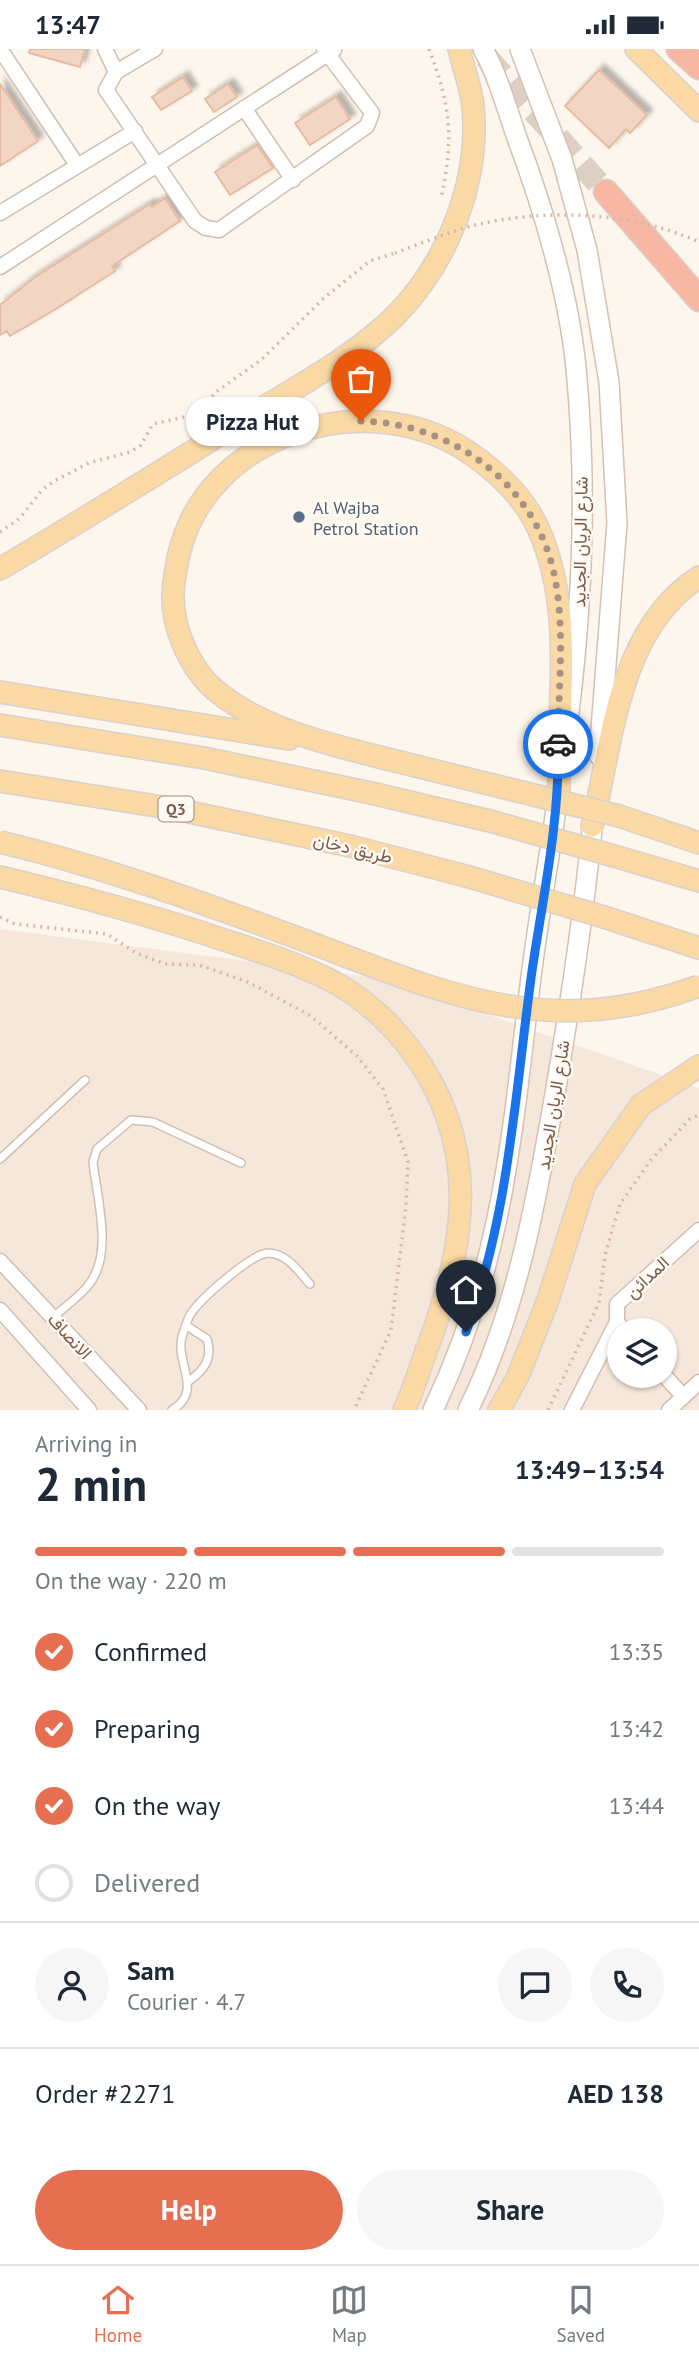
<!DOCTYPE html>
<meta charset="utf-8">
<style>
:root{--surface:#fff;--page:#f6f6f7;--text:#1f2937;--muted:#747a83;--line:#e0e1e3;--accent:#e76f51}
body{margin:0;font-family:"PT Sans",Vazirmatn,sans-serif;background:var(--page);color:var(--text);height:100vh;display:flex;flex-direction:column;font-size:26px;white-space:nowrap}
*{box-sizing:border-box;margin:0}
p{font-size:23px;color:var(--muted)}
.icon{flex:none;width:38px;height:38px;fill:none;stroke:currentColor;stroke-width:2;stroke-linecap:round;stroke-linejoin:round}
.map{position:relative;height:1361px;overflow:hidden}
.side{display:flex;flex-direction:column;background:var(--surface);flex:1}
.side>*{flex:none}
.fabs{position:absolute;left:607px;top:1269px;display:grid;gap:14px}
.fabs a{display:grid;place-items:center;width:70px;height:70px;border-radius:50%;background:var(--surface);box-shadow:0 2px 5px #0004;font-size:35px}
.pin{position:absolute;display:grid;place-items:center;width:60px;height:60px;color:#fff;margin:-72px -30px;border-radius:50% 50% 50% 0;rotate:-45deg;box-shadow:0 0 7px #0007}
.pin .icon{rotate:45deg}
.courier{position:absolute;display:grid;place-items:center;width:70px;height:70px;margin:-35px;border:5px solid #1a73e8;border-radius:50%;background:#fff;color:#222;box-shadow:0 2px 9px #0007}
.bubble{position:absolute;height:49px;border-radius:24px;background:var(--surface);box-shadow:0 2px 5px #0004;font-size:23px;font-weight:800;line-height:49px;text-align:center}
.overview em{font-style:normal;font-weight:800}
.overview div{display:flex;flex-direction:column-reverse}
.overview{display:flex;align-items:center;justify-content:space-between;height:119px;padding:0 35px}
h1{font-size:46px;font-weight:800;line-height:52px}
.bar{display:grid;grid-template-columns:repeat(4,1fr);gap:10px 7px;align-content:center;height:84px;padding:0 35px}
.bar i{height:9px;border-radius:5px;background:var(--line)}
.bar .current{background:var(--accent)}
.bar p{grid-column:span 4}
.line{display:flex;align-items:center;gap:18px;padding:0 35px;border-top:2px solid var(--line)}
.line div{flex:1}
.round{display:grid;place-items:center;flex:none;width:74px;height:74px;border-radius:37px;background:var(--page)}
ol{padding:0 35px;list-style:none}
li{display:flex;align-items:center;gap:21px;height:77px}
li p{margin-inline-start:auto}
li .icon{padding:7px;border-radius:50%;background:var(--accent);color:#fff;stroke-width:4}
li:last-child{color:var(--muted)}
li i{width:38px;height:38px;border:4px solid var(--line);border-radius:50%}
.button{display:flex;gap:14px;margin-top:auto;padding:14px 35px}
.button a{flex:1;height:80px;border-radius:42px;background:var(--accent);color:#fff;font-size:28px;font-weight:800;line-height:80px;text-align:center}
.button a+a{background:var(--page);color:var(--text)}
.status{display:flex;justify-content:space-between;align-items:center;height:49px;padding:0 35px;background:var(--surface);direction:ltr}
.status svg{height:19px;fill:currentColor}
.dock{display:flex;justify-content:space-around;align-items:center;height:98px;border-top:2px solid var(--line);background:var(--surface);font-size:19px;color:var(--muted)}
.dock a{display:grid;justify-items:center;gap:4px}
.dock .current{color:var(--accent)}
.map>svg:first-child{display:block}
.residential{fill:#f5e8da;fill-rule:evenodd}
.building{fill:#f3d5c3;stroke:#e6bba3;stroke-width:2;filter:url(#shadow)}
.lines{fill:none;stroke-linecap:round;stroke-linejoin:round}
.motorway-tunnel{stroke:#dcd0c4;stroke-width:24;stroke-dasharray:24 12;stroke-linecap:butt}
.service-casing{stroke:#d1beb0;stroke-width:10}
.minor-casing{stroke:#d1beb0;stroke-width:17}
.secondary-casing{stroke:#d6c0b0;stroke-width:22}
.primary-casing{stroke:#dad1cd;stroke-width:24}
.motorway-casing{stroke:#dad1cd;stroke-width:27}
.path{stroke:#d9b8a5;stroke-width:3.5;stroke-dasharray:2 5;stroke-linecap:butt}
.service{stroke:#fff;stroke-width:7}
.minor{stroke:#fff;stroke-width:14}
.secondary{stroke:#fff;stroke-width:19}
.primary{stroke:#fbd9a5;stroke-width:21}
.motorway{stroke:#f7b7a3;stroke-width:24}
.primary-bridge-casing{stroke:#dad1cd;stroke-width:24;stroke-linecap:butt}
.path-bridge{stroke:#d9b8a5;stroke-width:3.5;stroke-dasharray:2 5;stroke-linecap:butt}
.primary-bridge{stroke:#fbd9a5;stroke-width:21}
.done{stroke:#a89285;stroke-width:7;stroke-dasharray:0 12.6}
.route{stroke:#1a73e8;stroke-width:9}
.service-dot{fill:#5c6f8a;stroke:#fffaf3;stroke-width:2.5}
.labels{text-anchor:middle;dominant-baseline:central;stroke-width:5;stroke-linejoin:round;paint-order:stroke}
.shield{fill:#fffaf3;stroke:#a28b7f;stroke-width:2}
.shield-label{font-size:16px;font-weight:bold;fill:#7a5c4d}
.service-label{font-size:18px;fill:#4e5e75;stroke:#fffaf3;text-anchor:start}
.street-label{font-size:18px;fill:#7a5c4d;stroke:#fffaf3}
</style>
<div class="status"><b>13:47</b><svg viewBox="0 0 49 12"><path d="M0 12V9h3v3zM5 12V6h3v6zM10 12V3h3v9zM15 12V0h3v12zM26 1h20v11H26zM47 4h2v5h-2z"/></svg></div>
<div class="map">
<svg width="699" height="1361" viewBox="0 0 699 1361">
<defs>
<filter id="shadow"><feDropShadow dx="5.5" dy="-5.5" stdDeviation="2" flood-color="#0004"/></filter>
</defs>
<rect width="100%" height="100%" fill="#fdf6ec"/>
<!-- residential -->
<path class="residential" d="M0,880L386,930L699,1039V1361H0ZM620,1281H665V1326H620Z"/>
<!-- building -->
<path class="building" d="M30,0H85L80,18L29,4Z
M599,21L647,66L630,84L626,80L609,99L565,57Z
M183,28L192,42L161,61L152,48Z
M0,35L38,92L0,117Z
M228,35L237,48L214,63L205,50Z
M336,48L350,70L310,96L295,74Z
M257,96L273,119L230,146L215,123Z
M165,149L180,172L112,217L115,222L56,260L10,287L7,282L0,286V256L35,228L150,155L152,158Z"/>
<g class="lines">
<!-- motorway-tunnel -->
<path class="motorway-tunnel" d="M486,8L606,143"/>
<defs>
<path id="service" d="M0,1110L85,1031
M53,1268C64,1259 76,1250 86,1239C115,1208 97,1151 93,1113L97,1100L131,1071L153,1073L241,1114
M187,1277L207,1290C213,1310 204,1321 189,1332
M172,1361C204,1342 175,1314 182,1288C184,1281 188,1268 192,1263C203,1248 251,1205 268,1204C287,1204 299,1223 310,1235"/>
<path id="minor" d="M0,0L77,116
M105,0L116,23
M155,0L116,23L106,41L195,172L206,179L219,181L367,77L372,64L324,0
M244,59L293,131
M0,164L135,82
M0,218L334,1
M0,1212L139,1361
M0,1261L89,1361
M624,1281L617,1273V1255L699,1181
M664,1326L682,1346
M572,1361L617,1273
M669,1361L699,1333"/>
<path id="secondary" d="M483,0C498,27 507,60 517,89C543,158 569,246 576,319C587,434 583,549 569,663
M520,0L562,110L587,201L609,333L617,474L599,706
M433,1361C503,1215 512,1085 531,928C539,864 551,801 559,738
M468,1361C517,1262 536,1153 555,1045C571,951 585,856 594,761"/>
<path id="primary" d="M636,0L699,62
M0,520C79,473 157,425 235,376C287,343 354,309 397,265C449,211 480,131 473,57C471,38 463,18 459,0
M0,643L289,690
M0,676L204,709L371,744
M375,707C321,693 259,678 215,641C195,624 182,598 176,573C170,549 174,529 179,505C207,385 362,338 462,399C492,418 523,446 538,479C575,560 557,654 559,741
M0,732L175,760L350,797
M619,767L699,794
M592,777C613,691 618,580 699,528
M614,807L699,832
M0,828C75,846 150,866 224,891C261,903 297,914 332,932C363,949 390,973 411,1001C481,1095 467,1194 428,1297C420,1318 414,1340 404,1361
M604,868L699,899
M499,1361L518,1327L548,1251L585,1135L641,1056L699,1017"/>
<path id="motorway" d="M679,0L699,18
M606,143L699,250"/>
</defs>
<!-- service casing -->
<use href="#service" class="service-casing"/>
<!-- minor casing -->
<use href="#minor" class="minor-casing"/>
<!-- secondary casing -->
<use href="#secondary" class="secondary-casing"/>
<!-- primary casing -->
<use href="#primary" class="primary-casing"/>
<!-- motorway casing -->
<use href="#motorway" class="motorway-casing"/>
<!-- path -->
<path class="path" d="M429,0C451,58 454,88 441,150
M190,382L195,366L216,343L261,311L324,249L370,212L395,204
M0,483L20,469L42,441L54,432L89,414L130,403L141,396L153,375L194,366
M0,868L15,875L107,885L136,904L165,915L199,916L248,933L311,967L357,1007L383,1040L408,1113L406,1157L391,1281L354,1361
M548,1361L599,1254L605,1206L620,1155L650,1112L690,1070L699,1066"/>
<!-- service -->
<use href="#service" class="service"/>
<!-- minor -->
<use href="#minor" class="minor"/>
<!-- secondary -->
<use href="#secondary" class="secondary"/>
<!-- primary -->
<use href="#primary" class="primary"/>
<!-- motorway -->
<use href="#motorway" class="motorway"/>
<defs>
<path id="primary-bridge" d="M375,707L619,767
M371,744L490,772L614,807
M0,793C95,816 187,848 279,882C429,936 536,997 699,937
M350,797L466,827L604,868"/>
</defs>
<!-- primary-bridge casing -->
<use href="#primary-bridge" class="primary-bridge-casing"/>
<!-- path-bridge -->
<path class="path-bridge" d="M395,204C420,195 446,184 471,177C543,159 631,162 699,193"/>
<!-- primary-bridge -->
<use href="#primary-bridge" class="primary-bridge"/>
</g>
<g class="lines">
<!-- done -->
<path class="done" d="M361,372C455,374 541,439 556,535C565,588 558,641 558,695"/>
<!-- route -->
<path class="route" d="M466,1283C509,1166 515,1045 532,922C543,847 560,771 558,695"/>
</g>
<!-- markers -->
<circle class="service-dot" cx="299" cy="468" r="7"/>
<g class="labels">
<!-- shield labels -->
<rect class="shield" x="158.5" y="747.5" width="35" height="25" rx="5"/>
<g class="shield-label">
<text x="176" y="760">Q3</text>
</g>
<!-- service labels -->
<g class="service-label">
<text x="313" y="458">Al Wajba<tspan x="313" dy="21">Petrol Station</tspan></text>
</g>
<!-- street labels -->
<g class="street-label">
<text transform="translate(580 493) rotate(-89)">شارع الريان الجديد</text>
<text transform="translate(353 799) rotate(13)">طريق دخان</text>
<text transform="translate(553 1056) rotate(-81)">شارع الريان الجديد</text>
<text transform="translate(647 1228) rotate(-43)">المدائن</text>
<text transform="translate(70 1287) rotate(47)">الانصاف</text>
</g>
</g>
</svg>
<div class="fabs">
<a><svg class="icon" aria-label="layers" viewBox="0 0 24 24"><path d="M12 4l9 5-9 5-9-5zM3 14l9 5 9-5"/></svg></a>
</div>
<div class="pin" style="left:361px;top:372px;background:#ea580c"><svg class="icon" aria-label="bag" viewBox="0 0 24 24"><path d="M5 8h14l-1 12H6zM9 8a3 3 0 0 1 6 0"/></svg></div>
<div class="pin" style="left:466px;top:1283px;background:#1f2937"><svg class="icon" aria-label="home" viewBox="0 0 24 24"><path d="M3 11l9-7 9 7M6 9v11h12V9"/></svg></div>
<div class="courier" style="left:558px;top:695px"><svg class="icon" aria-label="car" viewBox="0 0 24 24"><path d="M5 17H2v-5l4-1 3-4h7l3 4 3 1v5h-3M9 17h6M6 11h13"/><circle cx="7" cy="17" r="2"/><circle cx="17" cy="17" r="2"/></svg></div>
<div class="bubble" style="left:186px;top:348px;width:133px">Pizza Hut</div>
</div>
<section class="side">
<div class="overview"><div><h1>2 min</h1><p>Arriving in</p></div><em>13:49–13:54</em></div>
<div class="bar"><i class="current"></i><i class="current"></i><i class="current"></i><i></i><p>On the way · 220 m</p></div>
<ol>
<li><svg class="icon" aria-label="check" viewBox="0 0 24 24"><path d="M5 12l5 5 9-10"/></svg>Confirmed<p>13:35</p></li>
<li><svg class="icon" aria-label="check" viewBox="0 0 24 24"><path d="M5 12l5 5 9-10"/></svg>Preparing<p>13:42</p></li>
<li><svg class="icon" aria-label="check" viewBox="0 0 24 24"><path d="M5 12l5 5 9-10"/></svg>On the way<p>13:44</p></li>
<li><i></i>Delivered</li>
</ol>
<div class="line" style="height:126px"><a class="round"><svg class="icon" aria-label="person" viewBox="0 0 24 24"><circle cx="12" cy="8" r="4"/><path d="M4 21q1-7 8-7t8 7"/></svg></a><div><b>Sam</b><p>Courier · 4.7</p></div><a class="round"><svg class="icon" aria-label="chat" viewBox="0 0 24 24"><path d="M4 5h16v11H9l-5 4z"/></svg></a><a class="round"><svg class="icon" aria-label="phone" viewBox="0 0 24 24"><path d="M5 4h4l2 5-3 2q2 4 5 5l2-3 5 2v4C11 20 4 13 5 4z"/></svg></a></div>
<div class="line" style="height:91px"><div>Order #2271</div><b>AED 138</b></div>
<div class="button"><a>Help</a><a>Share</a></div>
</section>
<nav class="dock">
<a class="current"><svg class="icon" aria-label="home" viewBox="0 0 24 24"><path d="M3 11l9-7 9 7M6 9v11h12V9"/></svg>Home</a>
<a><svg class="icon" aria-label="map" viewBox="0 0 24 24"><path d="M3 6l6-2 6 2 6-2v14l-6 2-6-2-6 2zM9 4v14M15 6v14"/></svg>Map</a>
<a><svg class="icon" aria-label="saved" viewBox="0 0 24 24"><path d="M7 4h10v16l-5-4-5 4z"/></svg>Saved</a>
</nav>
